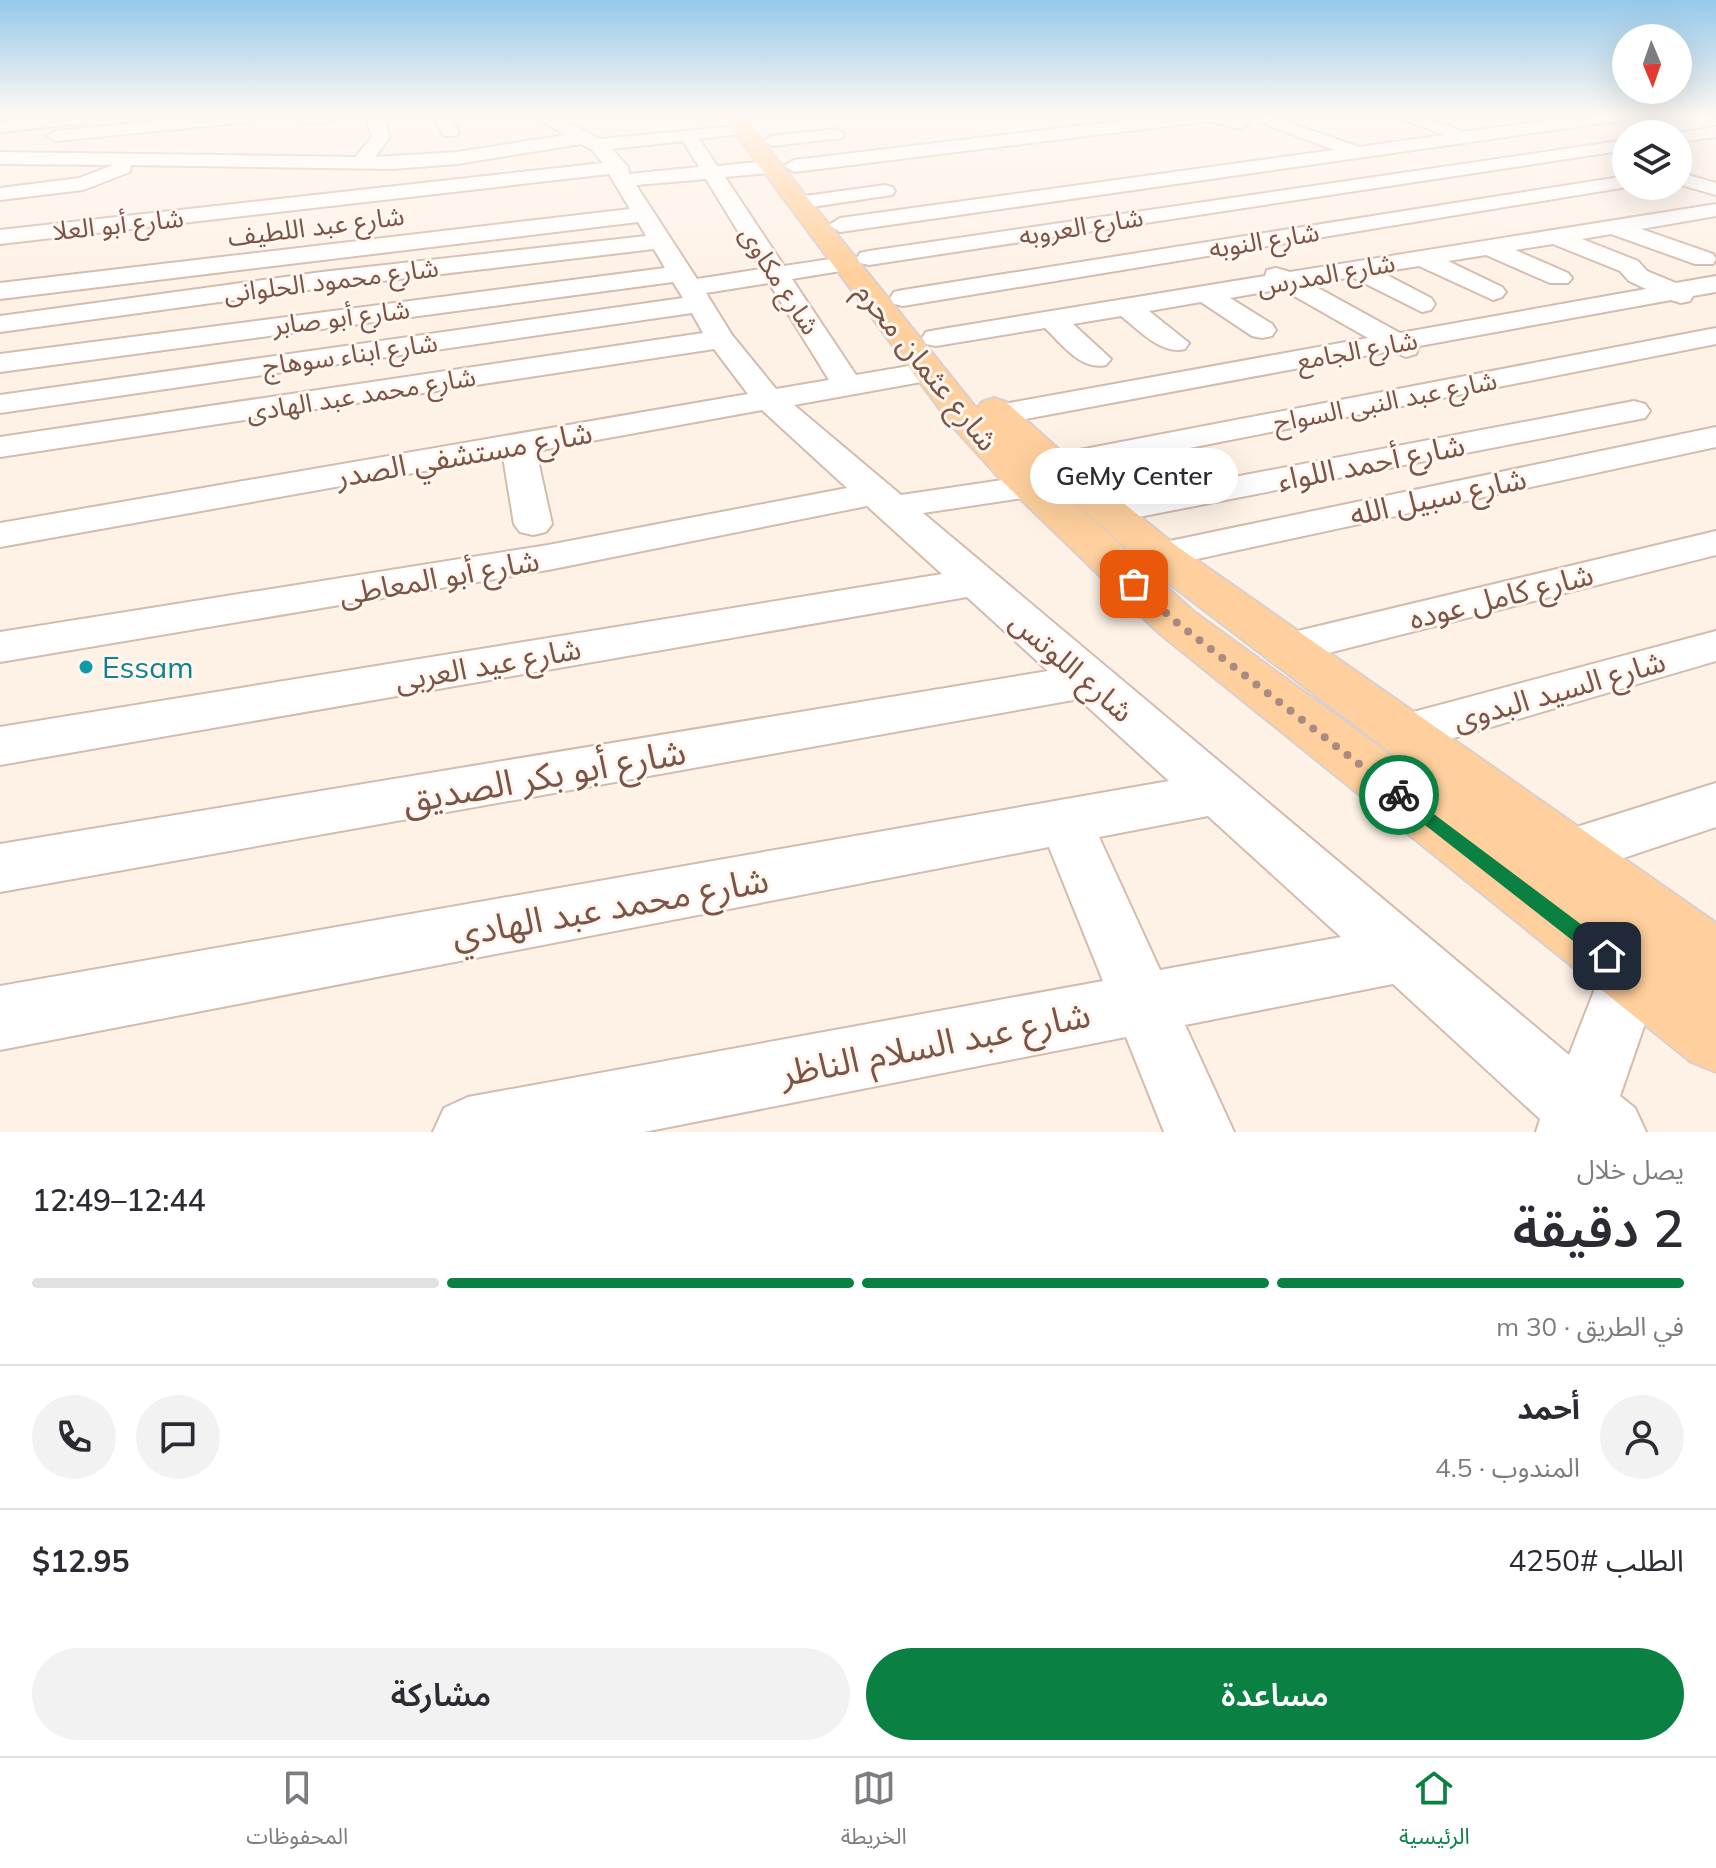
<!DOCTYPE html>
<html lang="ar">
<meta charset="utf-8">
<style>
:root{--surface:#fff;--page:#f2f2f3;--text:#2b2b33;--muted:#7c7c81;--line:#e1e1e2;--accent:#0b8043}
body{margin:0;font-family:Mulish,"Noto Sans Arabic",sans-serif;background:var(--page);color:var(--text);direction:rtl;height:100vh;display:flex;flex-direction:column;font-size:30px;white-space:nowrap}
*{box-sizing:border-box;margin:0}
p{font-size:26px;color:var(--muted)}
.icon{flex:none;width:44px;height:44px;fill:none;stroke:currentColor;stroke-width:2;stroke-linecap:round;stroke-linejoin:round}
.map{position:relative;height:1132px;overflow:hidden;direction:ltr}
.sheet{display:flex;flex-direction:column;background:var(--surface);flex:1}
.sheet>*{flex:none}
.needle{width:52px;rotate:178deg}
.tools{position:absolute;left:1612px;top:24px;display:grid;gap:16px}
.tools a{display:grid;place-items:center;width:80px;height:80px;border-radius:50%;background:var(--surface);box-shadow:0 8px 32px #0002;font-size:40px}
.pin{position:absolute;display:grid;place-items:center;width:68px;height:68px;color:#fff;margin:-34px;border-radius:16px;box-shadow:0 4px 12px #0006}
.courier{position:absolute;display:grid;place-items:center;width:80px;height:80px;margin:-40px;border:6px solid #0b8043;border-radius:50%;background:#fff;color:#222;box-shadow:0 2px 10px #0007}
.bubble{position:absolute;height:56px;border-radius:28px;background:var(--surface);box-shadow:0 8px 32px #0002;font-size:26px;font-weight:600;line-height:56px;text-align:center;direction:rtl}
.summary em{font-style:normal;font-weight:600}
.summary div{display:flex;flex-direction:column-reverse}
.summary{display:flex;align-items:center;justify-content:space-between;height:136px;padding:0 32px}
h1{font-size:52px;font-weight:600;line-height:60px}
.bar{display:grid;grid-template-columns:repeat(4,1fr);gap:12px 8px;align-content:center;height:96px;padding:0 32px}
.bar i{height:10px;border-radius:6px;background:var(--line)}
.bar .on{background:var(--accent)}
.bar p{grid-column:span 4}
.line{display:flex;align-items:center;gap:20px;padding:0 32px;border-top:2px solid var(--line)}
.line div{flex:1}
.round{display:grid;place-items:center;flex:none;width:84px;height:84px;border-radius:42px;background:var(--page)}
.cta{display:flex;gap:16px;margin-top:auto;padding:16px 32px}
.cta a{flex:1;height:92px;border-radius:48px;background:var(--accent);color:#fff;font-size:32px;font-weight:600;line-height:92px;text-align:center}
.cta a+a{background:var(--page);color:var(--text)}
.menu{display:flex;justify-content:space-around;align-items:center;height:112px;border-top:2px solid var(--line);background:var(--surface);font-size:22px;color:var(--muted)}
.menu a{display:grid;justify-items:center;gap:4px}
.menu .on{color:var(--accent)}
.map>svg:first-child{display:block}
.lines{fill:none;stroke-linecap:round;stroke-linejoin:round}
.minor-casing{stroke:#d4bbad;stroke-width:4}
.major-casing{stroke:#dacfcc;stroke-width:4}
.minor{fill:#fff;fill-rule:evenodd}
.major{fill:#ffd09d;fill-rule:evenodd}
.route{fill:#0b8043}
.done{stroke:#a98b80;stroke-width:8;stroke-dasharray:0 14.4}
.culture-dot{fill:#0f9aa8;stroke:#fff7ef;stroke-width:3}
.labels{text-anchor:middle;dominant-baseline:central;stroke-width:6;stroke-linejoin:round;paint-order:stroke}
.far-street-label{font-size:26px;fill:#7b5448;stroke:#fff7ef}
.street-label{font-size:30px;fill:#7b5448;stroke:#fff7ef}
.culture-label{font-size:30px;fill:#0d838f;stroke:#fff7ef;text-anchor:start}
.near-street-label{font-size:36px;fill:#7b5448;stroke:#fff7ef}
</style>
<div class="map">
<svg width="1716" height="1132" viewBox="0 0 1716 1132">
<rect width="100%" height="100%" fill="#fef2e7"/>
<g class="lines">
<defs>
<path id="minor" d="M60,115L92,118L84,123L0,132V122Z
M211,115L255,117L247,122L56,141L47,136L56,131Z
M303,115H345C336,123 316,124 304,122Z
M366,115H383L390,137L375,157L457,152L565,135L532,115H554L600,139L747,125L750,129L747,133L699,139L717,166L770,161L780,167L770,173L725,177L784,266L844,257L853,259L856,264L853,269L792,279L856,375L927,363L938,366L942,372L938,378L927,381L794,405L901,495L1030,476L1043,479L1048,487L1043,495L923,513L1569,1055L1609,953L1631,945L1653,953L1662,974L1620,1096L1635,1108L1646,1132H1536L1540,1119L1393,984L1185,1025L1234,1132H1164L1126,1037L644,1132H433L444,1108L468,1097L1103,981L1049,847L0,1050V986L1169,781L1079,699L0,892V844L1048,671L967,597L0,765V727L942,574L867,506L548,570L0,662V632L548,545L847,488L762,410L536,451L552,524L546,532L533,535L520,532L514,524L503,457L0,547V523L748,394L714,349L0,457V437L703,333L692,313L0,413V395L683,298L673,282L0,372V354L665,268L654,249L322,288L0,332V316L322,272L646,236L638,222L0,299V283L630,209L609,174L0,244V230L603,163L591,149L581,144L457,164L392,169L131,165L130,172L83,190L0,200V188L79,178L113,165L0,164V152L355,157L372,137ZM683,141L699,167L629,174L628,167L612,149ZM706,179L761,269L697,279L636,185ZM769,283L829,380L776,389L732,335L706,293ZM1208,816L1341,937L1160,970L1099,837Z
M432,115H449L459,132L456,136H444Z
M1171,115H1227L1246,120L1249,124L1240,129L1209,121L794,172L784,166L794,160Z
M1241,115H1267L1359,147L1444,135L1391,115H1418L1464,132L1584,115H1632L1624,120L840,232L829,225L840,218L1334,150Z
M1716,127V137L1678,142V134H1671Z
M836,129L845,134L842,138L772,146L763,141L772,136Z
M1626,140V150L869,265L860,263L857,258L860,253L869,251Z
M1678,172L1716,183V195L1678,184Z
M1626,176V186H1633L903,306L894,304L890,298L894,292L903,290Z
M885,185L892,187L895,191L892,195L798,209L787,203L798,197Z
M1716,204V216L1641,229L1713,254L1716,259L1713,264H1695L1611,234L1582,239L1638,261L1647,271L1676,283L1716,276V292L1693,296L1690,301L1681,303L1671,300L1419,346L1416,354L1406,357L1391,351L998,424L987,421L982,414L987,407L1368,338L1282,289L1230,298L1272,324L1276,330L1272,336L1262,338L1252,336L1201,302L1149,311L1189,343L1185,349C1161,355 1139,330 1121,316L1073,324L1111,359L1106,365C1081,371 1062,344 1045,328L936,346L926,344L922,338L926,332L936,330L1265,276L1267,270L1276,268L1290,272ZM1553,244L1620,271L1629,281L1646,289L1400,333L1311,284L1352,277L1422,312L1431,310L1435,304L1431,298L1381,272L1419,266L1493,300L1502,297L1506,292L1502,287L1448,261L1486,255L1550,283H1568L1572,278L1568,273L1515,250Z
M1716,328V344L1053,475L1041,472L1036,465L1041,458L1053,455Z
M1634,401L1645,404L1650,411L1645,418L1108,523L1095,520L1089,512L1095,504L1108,501Z
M1716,427V447L1160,567L1146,564L1140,555L1146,546L1160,543Z
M1716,531V555L1285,664L1269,660L1263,649L1269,638L1285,634Z
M1716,631V661L1402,753L1385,747L1378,734L1385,721L1402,715Z
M1716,783V827L1567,877L1548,870L1540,853L1548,836Z"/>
<path id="major" d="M722,115H741L977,409L982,402L994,398L1006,402L1067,457L1175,545L1716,923V1072L1691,1062L1159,633L1003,482L954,428ZM1012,446L1145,565L1466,810L1193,611Z"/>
</defs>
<!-- minor casing -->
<use href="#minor" class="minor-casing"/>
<!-- major casing -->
<use href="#major" class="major-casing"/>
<!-- minor -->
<use href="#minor" class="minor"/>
<!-- major -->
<use href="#major" class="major"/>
</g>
<!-- sky -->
<linearGradient id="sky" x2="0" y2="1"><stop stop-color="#95c9e9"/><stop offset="0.42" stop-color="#fff9f4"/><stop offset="1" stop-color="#fff9f4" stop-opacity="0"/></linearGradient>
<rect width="1716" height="274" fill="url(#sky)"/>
<!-- route -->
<path class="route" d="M1399,788L1614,949L1617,956L1614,962L1607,965L1600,962L1393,800L1391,795Z"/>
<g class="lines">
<!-- done -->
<path class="done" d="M1134,584L1176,622L1399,795"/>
</g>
<!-- markers -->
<circle class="culture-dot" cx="86" cy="667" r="8"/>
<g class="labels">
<!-- far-street labels -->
<g class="far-street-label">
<text transform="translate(118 224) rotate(-6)">شارع أبو العلا</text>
<text transform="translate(316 226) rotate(-7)">شارع عبد اللطيف</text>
<text transform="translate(1081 226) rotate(-9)">شارع العروبه</text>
<text transform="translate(1264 240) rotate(-9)">شارع النوبه</text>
<text transform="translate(1326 274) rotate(-10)">شارع المدرس</text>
<text transform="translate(331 280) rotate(-7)">شارع محمود الحلوانى</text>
<text transform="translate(780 280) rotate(57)">شارع مكاوى</text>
<text transform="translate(341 317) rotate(-7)">شارع أبو صابر</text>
<text transform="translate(1357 350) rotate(-10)">شارع الجامع</text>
<text transform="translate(350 354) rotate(-8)">شارع ابناء سوهاج</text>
<text transform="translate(361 394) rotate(-9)">شارع محمد عبد الهادى</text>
<text transform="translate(1385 401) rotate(-11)">شارع عبد النبى السواح</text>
</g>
<!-- street labels -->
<g class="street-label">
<text transform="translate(927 366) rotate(51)">شارع عثمان محرم</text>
<text transform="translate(464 454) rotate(-10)">شارع مستشفي الصدر</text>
<text transform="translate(1371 462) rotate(-11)">شارع أحمد اللواء</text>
<text transform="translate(1438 496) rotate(-12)">شارع سبيل الله</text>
<text transform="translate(439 577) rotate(-10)">شارع أبو المعاطى</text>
<text transform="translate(1501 596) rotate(-14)">شارع كامل عوده</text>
<text transform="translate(488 664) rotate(-10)">شارع عيد العربى</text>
<text transform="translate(1072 666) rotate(41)">شارع اللوتس</text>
<text transform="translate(1559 690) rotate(-16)">شارع السيد البدوى</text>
</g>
<!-- culture labels -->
<g class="culture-label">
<text x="102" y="667">Essam</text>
</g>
<!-- near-street labels -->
<g class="near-street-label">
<text transform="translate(544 775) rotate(-10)">شارع أبو بكر الصديق</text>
<text transform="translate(610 906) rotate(-10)">شارع محمد عبد الهادي</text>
<text transform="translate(935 1043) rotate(-11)">شارع عبد السلام الناظر</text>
</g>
</g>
</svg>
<div class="tools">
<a><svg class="needle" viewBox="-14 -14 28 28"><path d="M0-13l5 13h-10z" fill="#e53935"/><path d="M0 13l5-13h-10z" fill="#7c7c81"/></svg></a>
<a><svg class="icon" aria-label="layers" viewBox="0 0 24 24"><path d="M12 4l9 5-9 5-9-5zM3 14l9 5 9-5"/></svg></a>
</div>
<div class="pin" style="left:1134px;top:584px;background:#ea580c"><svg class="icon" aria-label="bag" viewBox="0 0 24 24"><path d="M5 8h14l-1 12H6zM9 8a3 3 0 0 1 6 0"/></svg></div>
<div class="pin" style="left:1607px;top:956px;background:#1f2937"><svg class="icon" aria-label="home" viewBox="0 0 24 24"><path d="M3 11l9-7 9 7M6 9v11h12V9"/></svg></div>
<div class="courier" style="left:1399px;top:795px"><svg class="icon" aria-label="bike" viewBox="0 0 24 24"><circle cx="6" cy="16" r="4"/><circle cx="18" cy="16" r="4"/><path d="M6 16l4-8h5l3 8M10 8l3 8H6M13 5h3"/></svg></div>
<div class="bubble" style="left:1030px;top:448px;width:208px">GeMy Center</div>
</div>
<section class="sheet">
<div class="summary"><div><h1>2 دقيقة</h1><p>يصل خلال</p></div><em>12:44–12:49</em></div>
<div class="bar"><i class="on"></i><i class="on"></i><i class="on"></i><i></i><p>في الطريق · 30 m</p></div>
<div class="line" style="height:144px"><a class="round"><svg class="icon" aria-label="person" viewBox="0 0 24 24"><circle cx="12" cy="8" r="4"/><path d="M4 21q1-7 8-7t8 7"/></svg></a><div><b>أحمد</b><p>المندوب · 4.5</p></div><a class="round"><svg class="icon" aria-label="chat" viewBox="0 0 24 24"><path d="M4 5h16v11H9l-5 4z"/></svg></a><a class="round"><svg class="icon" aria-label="phone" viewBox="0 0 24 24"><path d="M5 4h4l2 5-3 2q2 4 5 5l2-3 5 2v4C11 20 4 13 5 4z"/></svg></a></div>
<div class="line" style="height:104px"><div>الطلب #4250</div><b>$12.95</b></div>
<div class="cta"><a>مساعدة</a><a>مشاركة</a></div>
</section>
<nav class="menu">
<a class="on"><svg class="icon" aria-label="home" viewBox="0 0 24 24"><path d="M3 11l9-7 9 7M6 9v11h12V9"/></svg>الرئيسية</a>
<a><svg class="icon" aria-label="map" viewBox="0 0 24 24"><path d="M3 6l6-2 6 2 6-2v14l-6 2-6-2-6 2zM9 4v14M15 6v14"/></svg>الخريطة</a>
<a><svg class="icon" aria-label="saved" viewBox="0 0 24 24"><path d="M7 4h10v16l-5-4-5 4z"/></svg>المحفوظات</a>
</nav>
